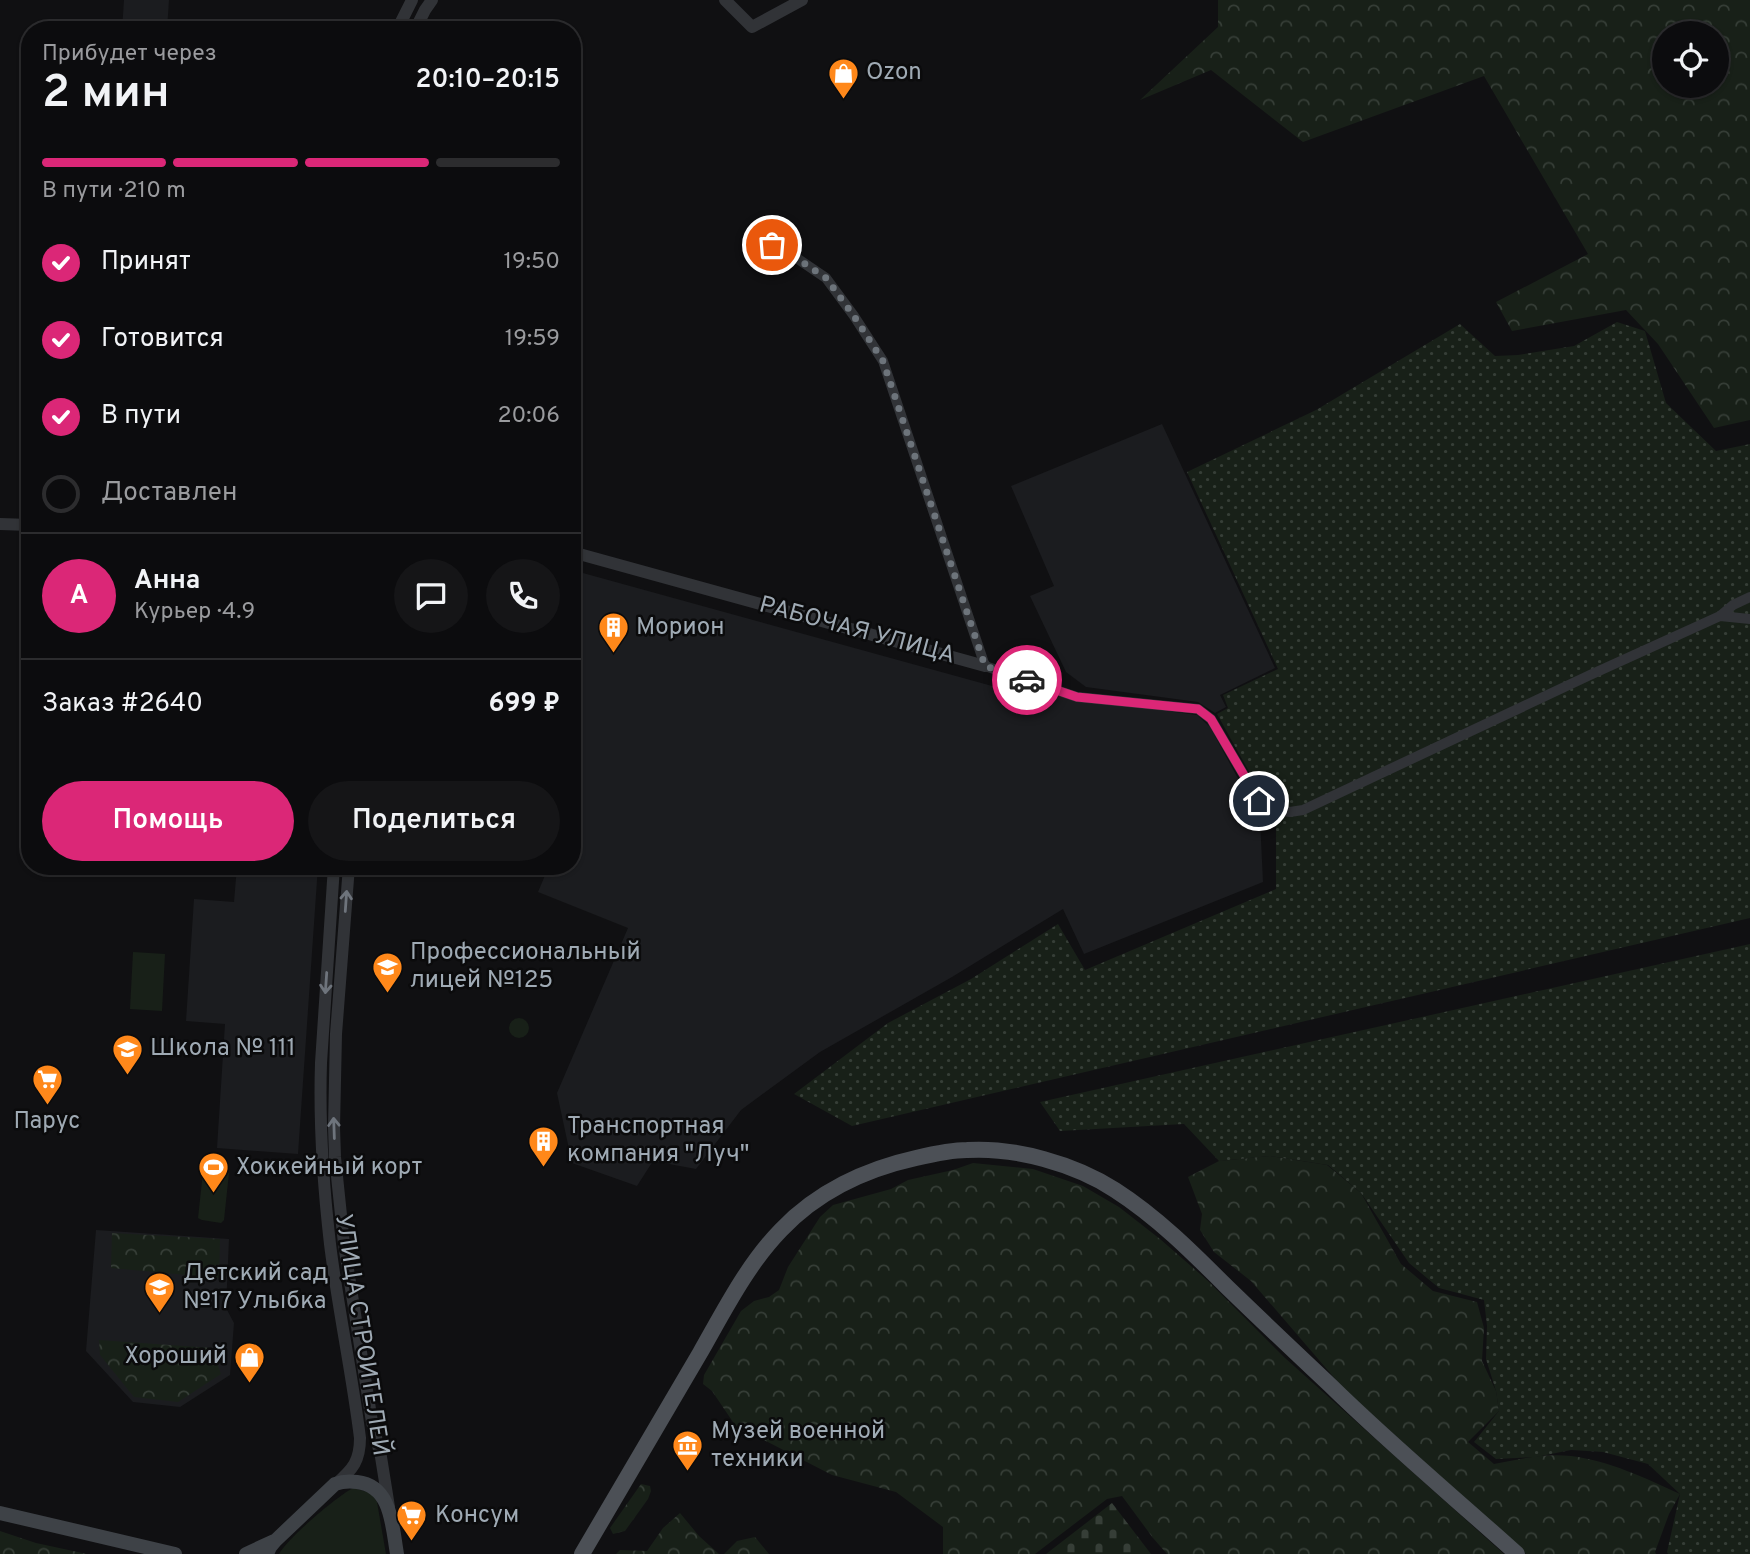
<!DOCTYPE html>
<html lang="ru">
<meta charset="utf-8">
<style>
:root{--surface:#0c0c0e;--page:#151517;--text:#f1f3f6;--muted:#9a9b9e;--line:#2c2c2e;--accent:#db2777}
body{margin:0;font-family:Overpass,sans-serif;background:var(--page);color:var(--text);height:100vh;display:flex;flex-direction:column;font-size:26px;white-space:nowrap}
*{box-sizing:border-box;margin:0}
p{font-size:23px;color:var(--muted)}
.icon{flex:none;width:38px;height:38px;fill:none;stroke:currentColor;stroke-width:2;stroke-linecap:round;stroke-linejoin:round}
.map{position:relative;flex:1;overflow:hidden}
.panel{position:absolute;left:21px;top:21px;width:560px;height:854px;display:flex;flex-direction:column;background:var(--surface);border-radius:28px;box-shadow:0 2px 5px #0004,0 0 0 2px var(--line)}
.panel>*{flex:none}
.controls{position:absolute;left:1652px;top:21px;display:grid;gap:14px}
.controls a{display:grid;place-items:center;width:77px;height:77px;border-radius:50%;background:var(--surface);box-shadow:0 2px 5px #0004,0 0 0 2px var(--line);font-size:35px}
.pin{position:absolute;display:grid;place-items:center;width:60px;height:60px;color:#fff;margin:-30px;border:4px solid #fff;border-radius:50%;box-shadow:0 2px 7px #0007}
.courier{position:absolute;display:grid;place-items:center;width:70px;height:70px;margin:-35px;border:5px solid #db2777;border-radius:50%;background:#fff;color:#222;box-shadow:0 2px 9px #0007}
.headline em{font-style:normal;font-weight:600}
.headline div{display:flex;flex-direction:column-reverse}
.headline{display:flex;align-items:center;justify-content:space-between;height:119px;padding:0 21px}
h1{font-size:46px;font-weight:600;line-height:52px}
.bar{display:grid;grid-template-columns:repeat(4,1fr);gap:10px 7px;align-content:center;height:84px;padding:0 21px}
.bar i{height:9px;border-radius:5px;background:var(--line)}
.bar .current{background:var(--accent)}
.bar p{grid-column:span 4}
.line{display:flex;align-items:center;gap:18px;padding:0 21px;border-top:2px solid var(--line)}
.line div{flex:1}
.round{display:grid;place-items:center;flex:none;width:74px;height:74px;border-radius:37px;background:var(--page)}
ol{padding:0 21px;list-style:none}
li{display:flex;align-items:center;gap:21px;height:77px}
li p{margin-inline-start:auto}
li .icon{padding:7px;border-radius:50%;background:var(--accent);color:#fff;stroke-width:4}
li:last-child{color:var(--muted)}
li i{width:38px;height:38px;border:4px solid var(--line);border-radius:50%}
.primary-button{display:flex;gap:14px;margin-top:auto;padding:14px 21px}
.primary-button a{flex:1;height:80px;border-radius:42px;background:var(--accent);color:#fff;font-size:28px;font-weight:600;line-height:80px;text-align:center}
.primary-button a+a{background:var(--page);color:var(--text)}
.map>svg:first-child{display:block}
.built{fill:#1b1c1f}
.grass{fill:#182018}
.forest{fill:url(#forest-crowns);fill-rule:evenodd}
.cemetery{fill:url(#cemetery-stones)}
.garden{fill:url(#garden-dots)}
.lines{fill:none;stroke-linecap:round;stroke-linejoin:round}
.minor{stroke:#313337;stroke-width:10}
.tertiary{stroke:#313337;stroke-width:12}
.secondary{stroke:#3e4247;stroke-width:14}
.primary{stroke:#4c5056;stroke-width:16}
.oneway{stroke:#6e747c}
.done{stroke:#6d747b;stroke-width:7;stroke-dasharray:0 12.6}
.route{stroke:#db2777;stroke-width:9}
.labels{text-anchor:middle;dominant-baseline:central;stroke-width:5;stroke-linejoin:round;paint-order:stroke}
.poi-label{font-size:24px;fill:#9faab4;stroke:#0b0b0c;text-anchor:start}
.street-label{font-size:24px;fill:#9faab4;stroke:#0b0b0c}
</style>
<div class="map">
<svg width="1750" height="1554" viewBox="0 0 1750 1554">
<defs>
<pattern id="forest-crowns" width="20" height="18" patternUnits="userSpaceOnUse" patternTransform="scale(1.75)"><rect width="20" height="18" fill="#182018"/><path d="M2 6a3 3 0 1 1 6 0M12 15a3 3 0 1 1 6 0" fill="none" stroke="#363e37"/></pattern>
<pattern id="cemetery-stones" width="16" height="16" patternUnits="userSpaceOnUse" patternTransform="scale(1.75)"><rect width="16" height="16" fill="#182018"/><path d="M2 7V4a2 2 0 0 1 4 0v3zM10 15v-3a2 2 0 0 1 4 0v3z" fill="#363e37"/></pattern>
<pattern id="garden-dots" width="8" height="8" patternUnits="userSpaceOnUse" patternTransform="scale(1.75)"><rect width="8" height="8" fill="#182018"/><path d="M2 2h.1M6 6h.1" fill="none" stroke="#363e37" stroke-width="1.8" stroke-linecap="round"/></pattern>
</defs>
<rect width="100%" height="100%" fill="#101012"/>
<!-- built -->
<path class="built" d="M124,0H169L167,30H122Z
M1162,424L1275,668L1220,695L1226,707L1215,713L1198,702L1086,687L1066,672L1030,596L1054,586L1011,486Z
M572,570L1003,689L1197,715L1210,727L1260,819L1263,882L1084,954L1063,909L952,977L820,1052L741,1110L696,1169L653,1161L637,1186L572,1163L557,1093L628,928L538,892L549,866H572Z
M237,866H318L298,1154L217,1148L225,1024L186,1021L194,899L234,902Z
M96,1230L229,1239L226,1308L234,1323L230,1375L180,1407L133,1402L86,1351Z"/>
<!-- grass -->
<path class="grass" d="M133,952L165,954L162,1011L130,1009Z
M509 1028a10 10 0 1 1 20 0a10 10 0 1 1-20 0Z
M208,1168L226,1171L229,1173L224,1220L221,1223L202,1220L198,1218L203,1172Z
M353,1488L371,1493L377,1502L386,1554H279C288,1538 336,1497 353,1488Z"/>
<!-- forest -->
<path class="forest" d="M1218,0H1750V420L1714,428L1658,344L1626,310L1512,331L1496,302L1588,254L1484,76L1303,142L1211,70L1140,100L1218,27ZM1664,33H1717V86H1664Z
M1270,1156L1327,1165L1361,1193L1401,1264L1433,1291L1477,1302L1484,1328L1482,1361L1496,1391L1499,1411L1468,1442L1494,1464C1518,1459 1546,1453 1571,1456C1610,1461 1645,1478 1680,1494L1669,1514L1655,1552L1656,1554H1526L1343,1388L1251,1281L1214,1252L1200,1230L1202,1214L1188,1177L1219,1161Z
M973,1163L1033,1169L1083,1186L1119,1207L1160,1239L1207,1280L1285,1358L1504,1554H1167L1153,1538L1122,1496L1107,1499L1035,1554H943V1527L896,1492L832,1475L735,1425L712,1391L703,1384L704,1375L741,1311L754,1301L769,1297L779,1290L788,1267L820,1217L833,1205L891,1189L908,1180L953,1170Z
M112,1233L220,1239L219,1278L111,1268Z
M99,1340L212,1348L221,1374L178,1402L134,1397L100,1355Z
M641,1484L650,1486L651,1491L648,1499L625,1531L613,1534L610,1528Z
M680,1513L699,1536L719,1554H616L620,1550L647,1551L663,1528Z
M0,1531L36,1543L87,1554H0Z
M755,1537L769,1554H724L737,1541Z"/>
<!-- cemetery -->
<path class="cemetery" d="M1112,1503L1151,1554H1046Z"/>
<!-- garden -->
<path class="garden" d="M1617,322L1645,331L1666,403L1716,451L1750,444V918L852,1126L794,1094L888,1023L971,979L1058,924L1085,970L1276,889V820L1217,714L1228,708L1223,695L1278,669L1187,472L1316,410L1460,324L1495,356L1518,355L1574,346Z
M1750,944V1554H1668L1667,1552L1680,1494L1648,1464L1603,1452L1571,1450L1536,1457L1496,1459L1474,1442L1499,1411L1496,1391L1486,1359L1487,1326L1484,1300L1439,1288L1409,1263L1361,1193L1328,1165L1270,1156L1219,1161L1184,1124L1060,1131L1040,1102Z"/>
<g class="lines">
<!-- minor -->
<path class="minor" d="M753,241L772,245L798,259L826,278L854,316L883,361L985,666L1077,697L1198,709L1211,719L1259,801L1276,810L1290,812L1303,810L1590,675L1720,616L1733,605L1750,597
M1720,616L1750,619"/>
<!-- tertiary -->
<path class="tertiary" d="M725,0L752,27
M752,27L802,0
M397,30L412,0
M415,30L425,10L432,0
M0,524L30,525
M572,552L985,666
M334,866L321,1063C319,1124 323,1183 330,1244C338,1309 352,1373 360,1438C360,1461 353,1469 336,1484
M349,866L336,1034L334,1127L335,1157L344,1244L372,1422L381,1457L389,1507"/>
<!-- secondary -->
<path class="secondary" d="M0,1513L175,1554
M246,1554L274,1541
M267,1554L270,1547L275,1541L335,1484C343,1481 349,1481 357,1482C392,1486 392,1526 397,1554"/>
<!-- primary -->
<path class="primary" d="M582,1554C621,1487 660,1420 700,1353C724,1311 747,1265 781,1230C817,1192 866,1169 916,1158C933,1154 950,1150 967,1150C1015,1147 1075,1164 1115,1190C1157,1217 1192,1252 1227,1287C1261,1320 1296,1353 1330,1385C1390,1444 1455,1498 1517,1554"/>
</g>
<!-- one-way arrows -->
<defs><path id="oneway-shaft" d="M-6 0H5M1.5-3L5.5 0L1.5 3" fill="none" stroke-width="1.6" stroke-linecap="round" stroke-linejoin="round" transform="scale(1.75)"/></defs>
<g class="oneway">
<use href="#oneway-shaft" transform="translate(346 901) rotate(-86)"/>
<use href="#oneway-shaft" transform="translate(326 983) rotate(94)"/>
<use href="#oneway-shaft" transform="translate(334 1128) rotate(-92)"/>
</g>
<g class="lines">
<!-- done -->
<path class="done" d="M772,245L798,259L826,278L854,316L883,361L985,666L1027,680"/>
<!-- route -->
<path class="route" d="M1027,680L1077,697L1198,709L1211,719L1259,801"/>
</g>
<!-- icons -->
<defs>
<symbol id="shop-pin" viewBox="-11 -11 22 30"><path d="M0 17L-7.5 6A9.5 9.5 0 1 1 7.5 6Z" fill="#ff881a" stroke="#0b0b0c"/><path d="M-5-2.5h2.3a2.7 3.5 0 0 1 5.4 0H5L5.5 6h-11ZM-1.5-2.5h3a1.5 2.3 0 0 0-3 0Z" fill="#fff"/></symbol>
<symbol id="building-pin" viewBox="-11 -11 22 30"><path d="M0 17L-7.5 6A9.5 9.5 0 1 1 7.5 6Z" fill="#ff881a" stroke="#0b0b0c"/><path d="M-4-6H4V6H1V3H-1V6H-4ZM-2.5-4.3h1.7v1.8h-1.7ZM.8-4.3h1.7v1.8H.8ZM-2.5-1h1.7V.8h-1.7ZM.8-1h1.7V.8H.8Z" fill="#fff"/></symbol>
<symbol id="university-pin" viewBox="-11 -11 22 30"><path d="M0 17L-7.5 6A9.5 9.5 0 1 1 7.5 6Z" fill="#ff881a" stroke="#0b0b0c"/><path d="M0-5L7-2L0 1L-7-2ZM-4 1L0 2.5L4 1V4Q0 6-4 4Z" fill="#fff"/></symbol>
<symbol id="school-pin" viewBox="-11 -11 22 30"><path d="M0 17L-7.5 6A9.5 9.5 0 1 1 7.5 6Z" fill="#ff881a" stroke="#0b0b0c"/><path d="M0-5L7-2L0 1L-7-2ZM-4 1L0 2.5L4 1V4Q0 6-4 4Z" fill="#fff"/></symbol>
<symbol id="supermarket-pin" viewBox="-11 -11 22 30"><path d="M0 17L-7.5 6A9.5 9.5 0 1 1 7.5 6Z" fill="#ff881a" stroke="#0b0b0c"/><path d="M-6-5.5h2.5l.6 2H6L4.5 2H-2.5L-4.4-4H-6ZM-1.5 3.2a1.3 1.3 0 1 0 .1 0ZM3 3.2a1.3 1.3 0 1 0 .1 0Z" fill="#fff"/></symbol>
<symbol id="stadium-pin" viewBox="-11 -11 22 30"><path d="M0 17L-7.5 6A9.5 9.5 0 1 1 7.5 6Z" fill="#ff881a" stroke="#0b0b0c"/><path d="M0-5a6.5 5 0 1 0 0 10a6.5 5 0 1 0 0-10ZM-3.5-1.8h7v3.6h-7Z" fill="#fff"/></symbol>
<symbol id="museum-pin" viewBox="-11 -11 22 30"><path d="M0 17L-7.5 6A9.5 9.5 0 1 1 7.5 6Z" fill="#ff881a" stroke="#0b0b0c"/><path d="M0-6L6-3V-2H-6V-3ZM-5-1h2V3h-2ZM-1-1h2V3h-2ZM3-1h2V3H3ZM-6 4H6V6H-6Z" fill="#fff"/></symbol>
</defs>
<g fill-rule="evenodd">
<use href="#shop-pin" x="826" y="56" width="35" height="47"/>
<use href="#building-pin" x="596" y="610" width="35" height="47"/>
<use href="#university-pin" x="370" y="950" width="35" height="47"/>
<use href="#school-pin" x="110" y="1032" width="35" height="47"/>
<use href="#supermarket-pin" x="30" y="1062" width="35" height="47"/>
<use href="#building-pin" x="526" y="1124" width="35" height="47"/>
<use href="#stadium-pin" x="196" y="1150" width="35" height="47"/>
<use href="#school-pin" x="142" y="1270" width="35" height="47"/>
<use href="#shop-pin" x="232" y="1340" width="35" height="47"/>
<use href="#museum-pin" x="670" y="1428" width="35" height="47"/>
<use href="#supermarket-pin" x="394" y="1498" width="35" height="47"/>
</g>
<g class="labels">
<!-- poi labels -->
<g class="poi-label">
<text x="866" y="73">Ozon</text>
<text x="636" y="628">Морион</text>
<text x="410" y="953">Профессиональный<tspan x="410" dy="28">лицей №125</tspan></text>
<text x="150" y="1049">Школа № 111</text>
<text x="47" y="1122" text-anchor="middle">Парус</text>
<text x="567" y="1127">Транспортная<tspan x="567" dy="28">компания "Луч"</tspan></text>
<text x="236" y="1168">Хоккейный корт</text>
<text x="183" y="1274">Детский сад<tspan x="183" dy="28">№17 Улыбка</tspan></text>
<text x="227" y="1357" text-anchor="end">Хороший</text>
<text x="711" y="1432">Музей военной<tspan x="711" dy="28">техники</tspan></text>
<text x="435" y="1516">Консум</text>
</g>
<!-- street labels -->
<g class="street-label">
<text transform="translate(857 631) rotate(15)">РАБОЧАЯ УЛИЦА</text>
<text transform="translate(361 1335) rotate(81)">УЛИЦА СТРОИТЕЛЕЙ</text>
</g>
</g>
</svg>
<div class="controls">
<a><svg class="icon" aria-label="locate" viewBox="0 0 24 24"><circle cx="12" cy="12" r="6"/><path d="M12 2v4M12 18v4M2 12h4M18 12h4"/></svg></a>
</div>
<div class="pin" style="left:772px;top:245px;background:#ea580c"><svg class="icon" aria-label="bag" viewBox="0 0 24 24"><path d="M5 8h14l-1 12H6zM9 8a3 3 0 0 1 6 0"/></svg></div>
<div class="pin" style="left:1259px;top:801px;background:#1f2937"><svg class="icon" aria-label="home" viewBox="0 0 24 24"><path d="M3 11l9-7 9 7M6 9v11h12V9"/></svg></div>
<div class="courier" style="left:1027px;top:680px"><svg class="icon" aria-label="car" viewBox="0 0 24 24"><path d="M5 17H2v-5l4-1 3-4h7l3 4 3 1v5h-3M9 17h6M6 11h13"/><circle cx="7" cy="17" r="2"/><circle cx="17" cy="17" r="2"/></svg></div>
<section class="panel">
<div class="headline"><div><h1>2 мин</h1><p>Прибудет через</p></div><em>20:10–20:15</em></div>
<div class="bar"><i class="current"></i><i class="current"></i><i class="current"></i><i></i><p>В пути · 210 m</p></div>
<ol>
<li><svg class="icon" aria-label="check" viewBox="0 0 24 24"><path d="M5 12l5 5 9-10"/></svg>Принят<p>19:50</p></li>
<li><svg class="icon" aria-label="check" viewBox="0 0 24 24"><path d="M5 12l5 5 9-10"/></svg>Готовится<p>19:59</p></li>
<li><svg class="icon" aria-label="check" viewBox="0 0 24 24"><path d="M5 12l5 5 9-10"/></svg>В пути<p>20:06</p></li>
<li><i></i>Доставлен</li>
</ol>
<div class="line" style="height:126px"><b class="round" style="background:var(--accent);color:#fff">А</b><div><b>Анна</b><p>Курьер · 4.9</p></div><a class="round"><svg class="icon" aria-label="chat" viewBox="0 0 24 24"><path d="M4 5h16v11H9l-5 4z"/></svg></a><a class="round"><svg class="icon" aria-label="phone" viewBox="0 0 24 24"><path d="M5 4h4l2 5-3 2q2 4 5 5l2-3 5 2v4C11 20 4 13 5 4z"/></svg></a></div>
<div class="line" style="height:91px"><div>Заказ #2640</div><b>699 ₽</b></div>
<div class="primary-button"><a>Помощь</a><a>Поделиться</a></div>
</section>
</div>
